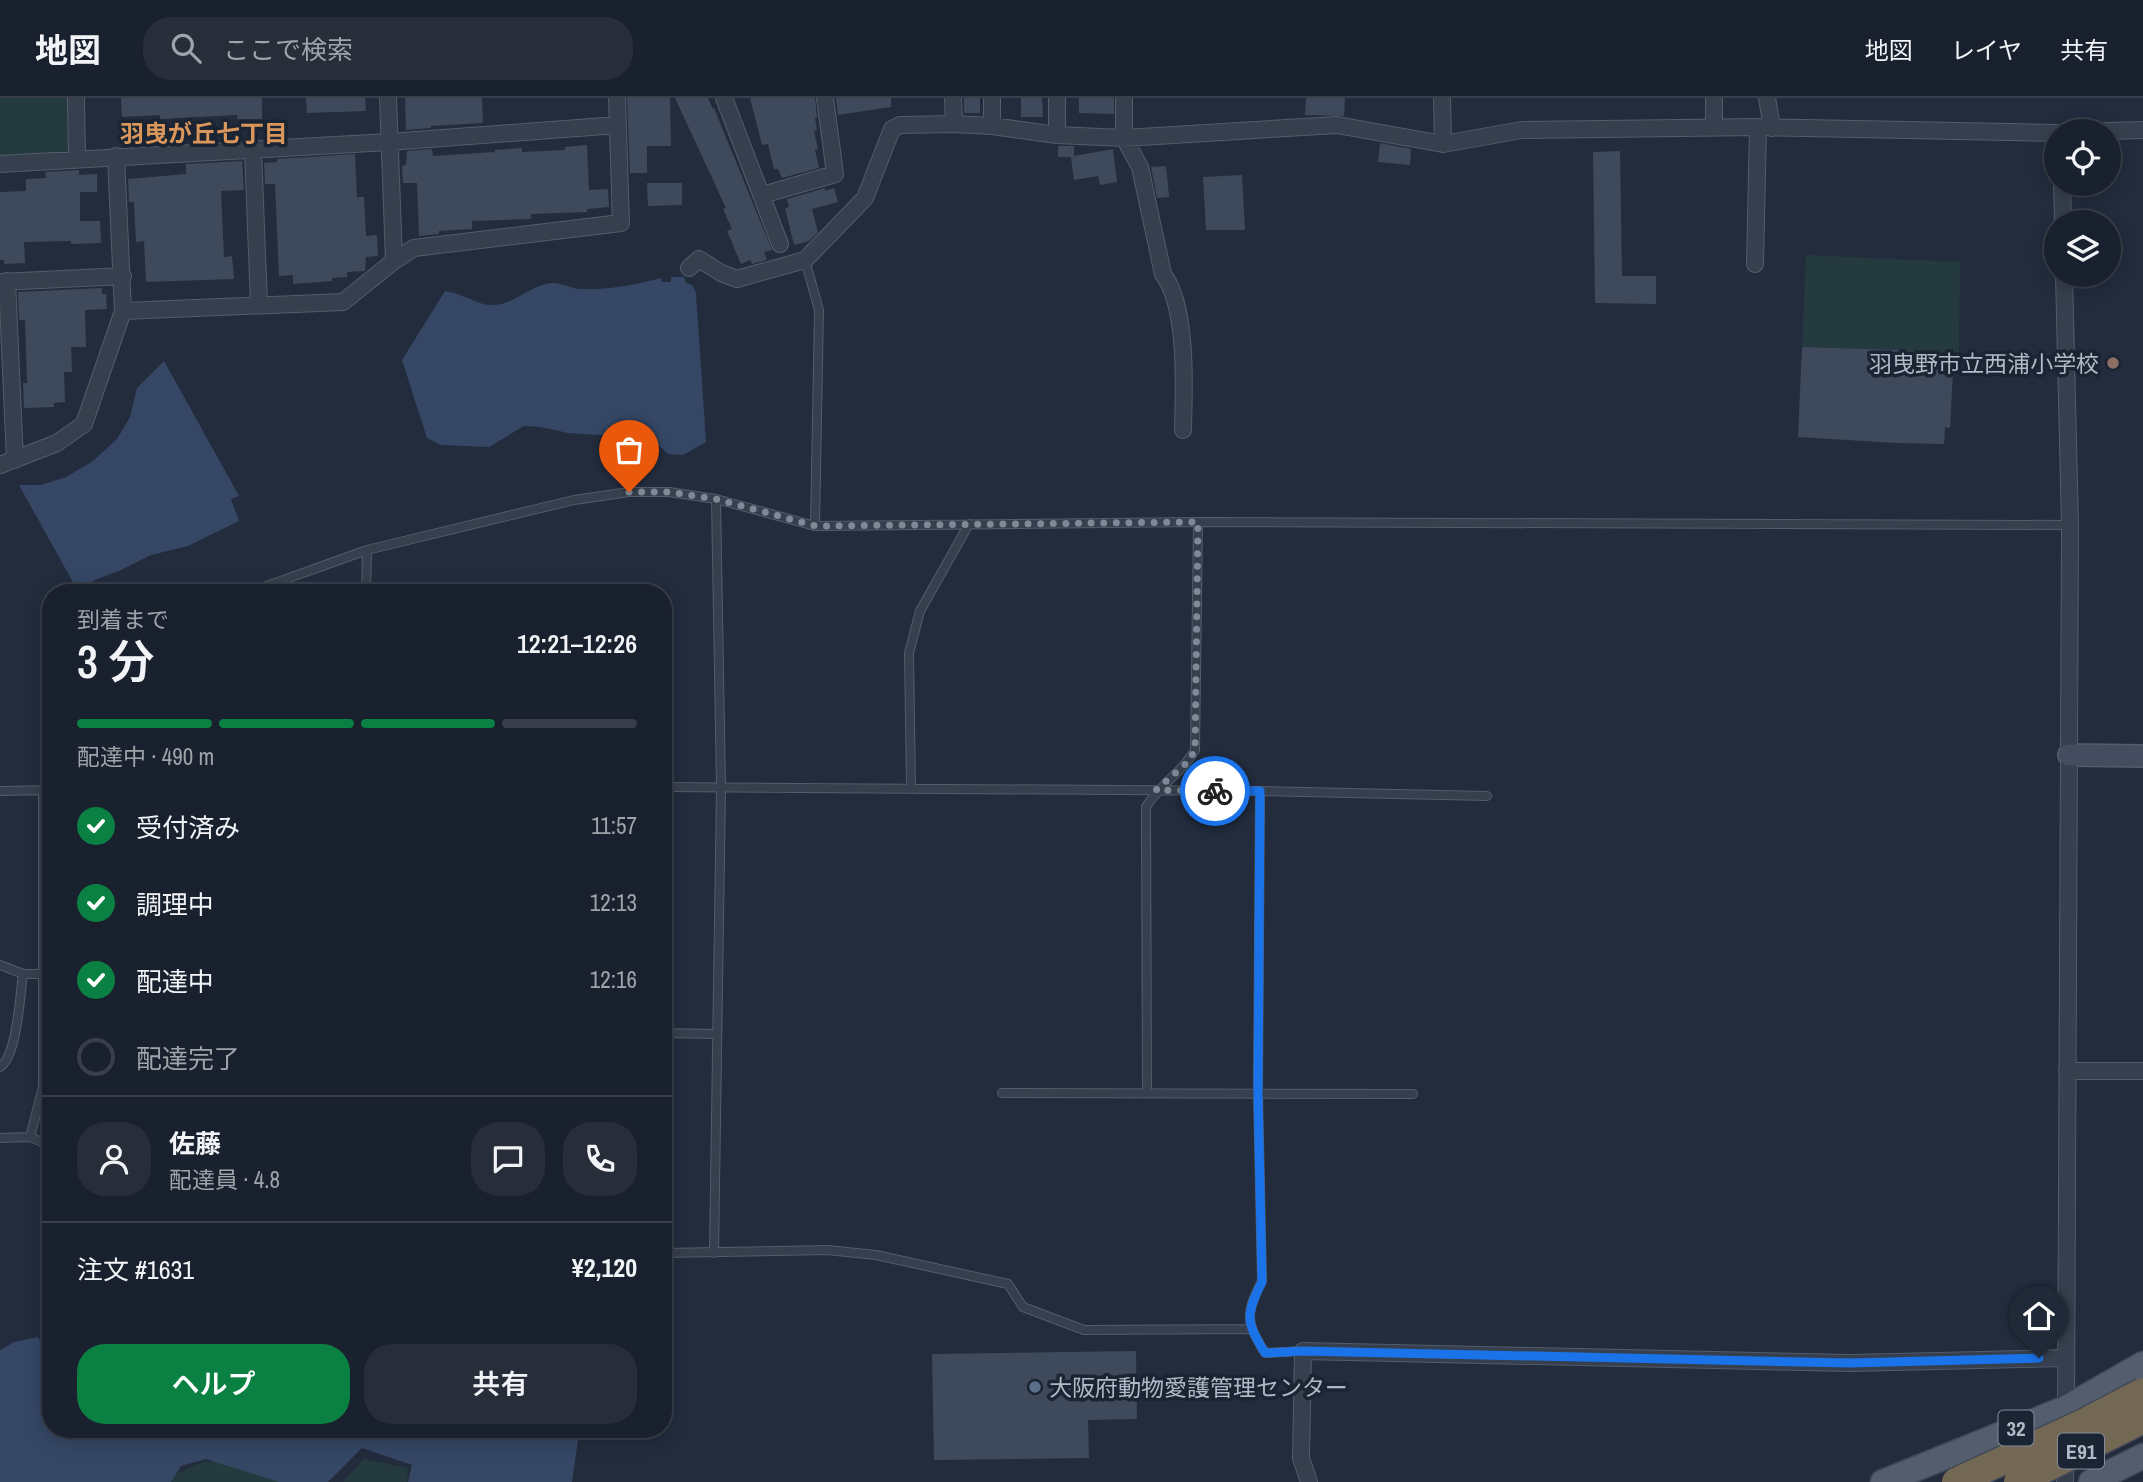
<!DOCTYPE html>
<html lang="ja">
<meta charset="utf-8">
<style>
:root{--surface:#1a212e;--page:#272e3a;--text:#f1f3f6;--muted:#9fa3aa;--line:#383e4a;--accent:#0b8043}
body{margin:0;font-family:"Archivo Narrow","Noto Sans JP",sans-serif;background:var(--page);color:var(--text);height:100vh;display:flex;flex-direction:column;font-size:26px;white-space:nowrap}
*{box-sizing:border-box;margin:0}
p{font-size:23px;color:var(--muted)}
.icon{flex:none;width:38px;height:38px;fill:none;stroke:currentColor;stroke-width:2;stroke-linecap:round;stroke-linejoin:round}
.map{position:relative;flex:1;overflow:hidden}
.drawer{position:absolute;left:42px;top:486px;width:630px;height:854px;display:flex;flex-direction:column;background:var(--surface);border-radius:28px;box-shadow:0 4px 18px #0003,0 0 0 2px var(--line)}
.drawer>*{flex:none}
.controls{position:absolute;left:2044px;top:21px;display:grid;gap:14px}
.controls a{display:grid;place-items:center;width:77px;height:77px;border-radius:50%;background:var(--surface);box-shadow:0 4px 18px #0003,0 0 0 2px var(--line);font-size:35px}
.pin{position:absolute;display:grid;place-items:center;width:60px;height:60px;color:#fff;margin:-72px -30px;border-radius:50% 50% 50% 0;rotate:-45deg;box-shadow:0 0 7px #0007}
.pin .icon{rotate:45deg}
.courier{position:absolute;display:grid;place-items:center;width:70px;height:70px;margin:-35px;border:5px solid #1a73e8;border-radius:50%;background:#fff;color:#222;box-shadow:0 2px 9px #0007}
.overview em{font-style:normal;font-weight:600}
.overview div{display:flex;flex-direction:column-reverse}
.overview{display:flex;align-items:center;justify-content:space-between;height:119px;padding:0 35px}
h1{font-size:46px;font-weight:600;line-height:52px}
.bar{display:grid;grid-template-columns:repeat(4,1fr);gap:10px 7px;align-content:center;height:84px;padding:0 35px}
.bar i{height:9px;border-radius:5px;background:var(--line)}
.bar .current{background:var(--accent)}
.bar p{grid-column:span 4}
.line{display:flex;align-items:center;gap:18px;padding:0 35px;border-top:2px solid var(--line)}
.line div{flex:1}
.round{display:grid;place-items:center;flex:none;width:74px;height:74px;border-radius:28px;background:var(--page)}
ol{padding:0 35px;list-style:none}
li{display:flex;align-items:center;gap:21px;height:77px}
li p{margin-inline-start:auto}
li .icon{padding:7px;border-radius:50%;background:var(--accent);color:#fff;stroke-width:4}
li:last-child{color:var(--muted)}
li i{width:38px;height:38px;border:4px solid var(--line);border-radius:50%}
.primary-button{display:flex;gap:14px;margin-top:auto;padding:14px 35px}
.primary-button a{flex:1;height:80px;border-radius:28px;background:var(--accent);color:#fff;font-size:28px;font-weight:600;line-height:80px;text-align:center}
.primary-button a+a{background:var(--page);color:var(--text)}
header{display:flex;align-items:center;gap:42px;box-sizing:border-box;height:98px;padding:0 35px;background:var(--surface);border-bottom:2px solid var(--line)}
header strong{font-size:33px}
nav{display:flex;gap:38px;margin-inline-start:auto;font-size:24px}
.search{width:490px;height:63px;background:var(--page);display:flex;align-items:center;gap:18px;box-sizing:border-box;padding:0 24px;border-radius:28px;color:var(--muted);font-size:26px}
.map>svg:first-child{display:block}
.green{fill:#243a3e}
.water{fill:#354765}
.building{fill:#3e4a5c}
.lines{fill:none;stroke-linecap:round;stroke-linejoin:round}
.lane-casing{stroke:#545c6b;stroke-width:10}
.street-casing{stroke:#545c6b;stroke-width:18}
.secondary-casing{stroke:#545c6b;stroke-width:24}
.primary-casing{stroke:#3f4856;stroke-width:27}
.lane{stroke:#363f4d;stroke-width:8}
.street{stroke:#363f4d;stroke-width:16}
.secondary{stroke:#444d60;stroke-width:21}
.primary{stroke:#545d6d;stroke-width:24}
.highway-bridge-casing{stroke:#414958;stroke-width:31;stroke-linecap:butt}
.highway-bridge{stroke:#736853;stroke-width:28}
.done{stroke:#7f8897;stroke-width:7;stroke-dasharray:0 12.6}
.route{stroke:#1a73e8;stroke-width:9}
.education-dot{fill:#8d6e63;stroke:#1b2432;stroke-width:2.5}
.service-dot{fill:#5c6f8a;stroke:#1b2432;stroke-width:2.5}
.labels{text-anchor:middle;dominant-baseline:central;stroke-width:7;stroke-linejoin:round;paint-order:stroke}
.shield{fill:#1b2432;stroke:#848c9b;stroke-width:2}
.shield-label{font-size:21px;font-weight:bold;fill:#b1b9c8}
.poi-label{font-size:23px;fill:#b1b9c8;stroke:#1b2432;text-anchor:end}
.neighbourhood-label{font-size:24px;font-weight:bold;fill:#d9975c;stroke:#1b2432}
</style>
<header>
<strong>地図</strong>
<div class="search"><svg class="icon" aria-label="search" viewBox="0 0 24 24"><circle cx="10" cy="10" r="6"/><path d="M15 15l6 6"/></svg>ここで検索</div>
<nav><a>地図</a><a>レイヤ</a><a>共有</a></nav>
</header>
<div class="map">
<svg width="2143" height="1384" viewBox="0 0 2143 1384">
<rect width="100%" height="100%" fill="#222c3d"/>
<!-- green -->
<path class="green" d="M0,0H71L73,56L0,61Z
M1806,157L1960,164L1959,257L1900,252L1802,249Z
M278,1356L319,1384H166L169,1379L204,1364Z
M364,1361L408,1370L407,1384H343Z"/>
<!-- water -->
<path class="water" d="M671,179H684L686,185L692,187L696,195L706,344L683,357L668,356L656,345L643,340L568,335L541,329L524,328L489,349L441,347L427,340L402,262L445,193C461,195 479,207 490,207C513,208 529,188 550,185C562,184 571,191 582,191C609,192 635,187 661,180L662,184H671Z
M164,263L239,398L231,401L239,423L188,448L151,457L121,472L95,482L79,495L19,387H41L66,379L93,363L117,341L130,319L137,290Z
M38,1239L51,1266V1332H572L578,1342L572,1384H408L412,1367L362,1350L328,1384H279L206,1361L181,1368L171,1384H0V1252L14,1244Z"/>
<!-- building -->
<path class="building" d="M121,0H262V21H237V17L160,21V17L122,19Z
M306,0H365L366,13L307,15Z
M405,0H482L483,25L431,28V30L406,32Z
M627,0H670L671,48H647V75H630Z
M675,0H708L713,11L714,10L772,152L764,154L767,162L752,166L750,162L741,166L727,133L732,131L723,111L726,110Z
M750,0H815L817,20H815L817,32L814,33L818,51L815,52L819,70L782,80L778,71H774L768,46L762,47Z
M836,0H891V9L838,17Z
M964,0H980V15H964Z
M1021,0H1042L1043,19H1021Z
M1079,0H1114V16L1079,15Z
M1306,0H1345L1344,18L1305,17Z
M1380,45L1411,51L1410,67L1378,64Z
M587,47L589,92L608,91L609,109L587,111V114L531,116V121L472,123V131L439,133V136L419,138L417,85H403L402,68L406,67L407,53L432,51L433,58L495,54V52L522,50V54L565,52V49Z
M1058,48H1074V58L1113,51L1117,84L1100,87L1098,78L1074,82L1071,59H1058Z
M1620,53L1622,178H1656V206L1595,205L1593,54Z
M355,56L357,99H364L366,138L377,137L378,158L366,159L365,173L347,174V179L332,180V183L293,186V177L279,178L275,86H265L264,65L277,64V61Z
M242,63L244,92L221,93L224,159L232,158L234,181L146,184L144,143L136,144L134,104H129L128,81L186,76V66Z
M1166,68L1169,99L1157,100L1151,69Z
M79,72V77L97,76V94H80V123H100L101,145L71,146V143L24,144L25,165L4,166V162H0V94L26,93V81L46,80L45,74Z
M1242,77L1245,132H1206L1203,79Z
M647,85H682V107L648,108Z
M825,90V93L834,90L838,104L812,111L818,134L809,143L794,147L785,110L789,109L787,101Z
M102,190V196H106L107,211L85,212L86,249H71L72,274H64L65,304L54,305V309L24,310L23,285H27L25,222H19L18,194Z
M1802,249L1900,252L1948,256V273H1953L1950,330L1945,329L1944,346L1896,345L1798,339Z
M1136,1253L1137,1321L1088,1322L1089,1360L934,1362L932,1256Z"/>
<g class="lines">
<defs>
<path id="lane" d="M805,162L819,212L815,428
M247,495L367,452L574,402L629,394H669L716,401L815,428L1198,424L2070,427
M366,495L367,452
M663,689L1260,693L1487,698
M911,691L909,555L920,513L969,426
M0,693L51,692
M1260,693L1258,995L1262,1183C1245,1216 1246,1224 1265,1255L1303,1253
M0,867L23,876C20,897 17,959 0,969
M23,876H43
M663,935L717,936
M1002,995L1413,996
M1147,995L1146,709C1161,685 1182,675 1195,652L1198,424
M30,1039L43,989V693
M0,1040L30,1039L51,1048
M663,1155L827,1152L876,1157L1008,1186L1023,1209L1084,1232L1250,1231
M714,1155L721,689L716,401"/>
<path id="street" d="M76,0L77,61
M388,0L394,163
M724,0L780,146
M953,0L954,26
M992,0V28
M1057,0V37
M1124,0V40L1140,69L1163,176C1188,209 1184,290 1183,332
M1442,0L1443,46
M1714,0V30
M1767,0L1772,30
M2106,33L2143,32
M253,52L259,207
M116,58L123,213
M0,66L389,44L618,27
M2062,86L2063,124
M762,97L835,76L825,0
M1755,166L1758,29
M689,170L699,161L721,175L737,181L805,162L865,100L892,31L900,27L954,26L992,28L1057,37L1124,40L1337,27L1443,46L1522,32L1758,29L2056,35
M2064,177L2070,427L2066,1315
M7,183L15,362
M0,184L123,178
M0,367L57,345L84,326L123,213L343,204L394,163L414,150L621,125L617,0
M2067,973H2143
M1309,1384L1301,1360L1303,1253L1850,1265L2066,1260
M2065,1384L2066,1355"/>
<path id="secondary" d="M2069,657L2143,658"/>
<path id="primary" d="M1883,1384L2066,1310L2143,1266
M2091,1384L2143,1358"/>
</defs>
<!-- lane casing -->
<use href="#lane" class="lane-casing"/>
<!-- street casing -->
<use href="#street" class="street-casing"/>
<!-- secondary casing -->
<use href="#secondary" class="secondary-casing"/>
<!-- primary casing -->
<use href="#primary" class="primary-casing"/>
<!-- lane -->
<use href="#lane" class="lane"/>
<!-- street -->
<use href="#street" class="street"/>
<!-- secondary -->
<use href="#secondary" class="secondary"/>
<!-- primary -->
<use href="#primary" class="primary"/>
<defs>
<path id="highway-bridge" d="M1956,1384L2084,1325L2143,1294
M2018,1384L2143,1321"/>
</defs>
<!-- highway-bridge casing -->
<use href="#highway-bridge" class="highway-bridge-casing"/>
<!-- highway-bridge -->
<use href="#highway-bridge" class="highway-bridge"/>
</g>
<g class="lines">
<!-- done -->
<path class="done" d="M629,394H669L716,401L816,428L1198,424L1195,652L1188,664L1156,692L1215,693"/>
<!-- route -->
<path class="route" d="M1215,693H1260L1258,995L1262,1184C1245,1217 1246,1224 1265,1255L1303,1253L1850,1265L2039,1260"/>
</g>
<!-- markers -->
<circle class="education-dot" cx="2113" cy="265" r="7"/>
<circle class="service-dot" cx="1035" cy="1289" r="7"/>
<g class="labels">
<!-- shield labels -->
<g class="shield">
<rect x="1998.5" y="1312.5" width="35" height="35" rx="5"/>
<rect x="2058" y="1335.5" width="46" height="35" rx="5"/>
</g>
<g class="shield-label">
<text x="2016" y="1330">32</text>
<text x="2081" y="1353">E91</text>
</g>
<!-- poi labels -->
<g class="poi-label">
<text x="2099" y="265">羽曳野市立西浦小学校</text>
<text x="1049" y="1289" text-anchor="start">大阪府動物愛護管理センター</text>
</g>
<!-- neighbourhood labels -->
<g class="neighbourhood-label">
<text x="204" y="35">羽曳が丘七丁目</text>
</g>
</g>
</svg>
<div class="controls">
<a><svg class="icon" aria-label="locate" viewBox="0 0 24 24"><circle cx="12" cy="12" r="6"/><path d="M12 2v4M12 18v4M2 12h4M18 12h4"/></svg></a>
<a><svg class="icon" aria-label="layers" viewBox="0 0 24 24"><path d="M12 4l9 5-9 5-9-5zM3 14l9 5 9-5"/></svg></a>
</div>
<div class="pin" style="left:629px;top:394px;background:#ea580c"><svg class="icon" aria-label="bag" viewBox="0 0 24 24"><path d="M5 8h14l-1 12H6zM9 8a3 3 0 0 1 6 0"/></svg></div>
<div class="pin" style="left:2039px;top:1260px;background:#1f2937"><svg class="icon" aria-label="home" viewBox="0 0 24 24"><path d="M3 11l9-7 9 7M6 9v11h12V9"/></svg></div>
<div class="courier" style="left:1215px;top:693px"><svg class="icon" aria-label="bike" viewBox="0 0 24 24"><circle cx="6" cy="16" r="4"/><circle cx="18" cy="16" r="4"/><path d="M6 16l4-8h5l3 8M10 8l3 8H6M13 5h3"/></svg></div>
<section class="drawer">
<div class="overview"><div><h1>3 分</h1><p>到着まで</p></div><em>12:21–12:26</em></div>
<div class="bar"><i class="current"></i><i class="current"></i><i class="current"></i><i></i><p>配達中 · 490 m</p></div>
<ol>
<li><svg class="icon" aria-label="check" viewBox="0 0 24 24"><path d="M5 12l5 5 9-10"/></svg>受付済み<p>11:57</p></li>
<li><svg class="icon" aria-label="check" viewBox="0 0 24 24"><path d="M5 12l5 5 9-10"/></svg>調理中<p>12:13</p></li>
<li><svg class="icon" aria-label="check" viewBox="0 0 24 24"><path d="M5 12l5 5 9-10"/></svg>配達中<p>12:16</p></li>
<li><i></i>配達完了</li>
</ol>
<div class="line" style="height:126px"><a class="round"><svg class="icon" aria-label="person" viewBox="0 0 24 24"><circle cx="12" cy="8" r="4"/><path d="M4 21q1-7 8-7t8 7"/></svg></a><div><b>佐藤</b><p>配達員 · 4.8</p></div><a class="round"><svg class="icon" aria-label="chat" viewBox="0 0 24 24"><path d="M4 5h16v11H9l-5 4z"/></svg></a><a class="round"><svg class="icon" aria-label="phone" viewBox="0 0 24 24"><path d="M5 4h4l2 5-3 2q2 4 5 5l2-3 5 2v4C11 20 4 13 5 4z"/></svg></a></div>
<div class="line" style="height:91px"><div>注文 #1631</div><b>¥2,120</b></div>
<div class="primary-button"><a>ヘルプ</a><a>共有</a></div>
</section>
</div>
